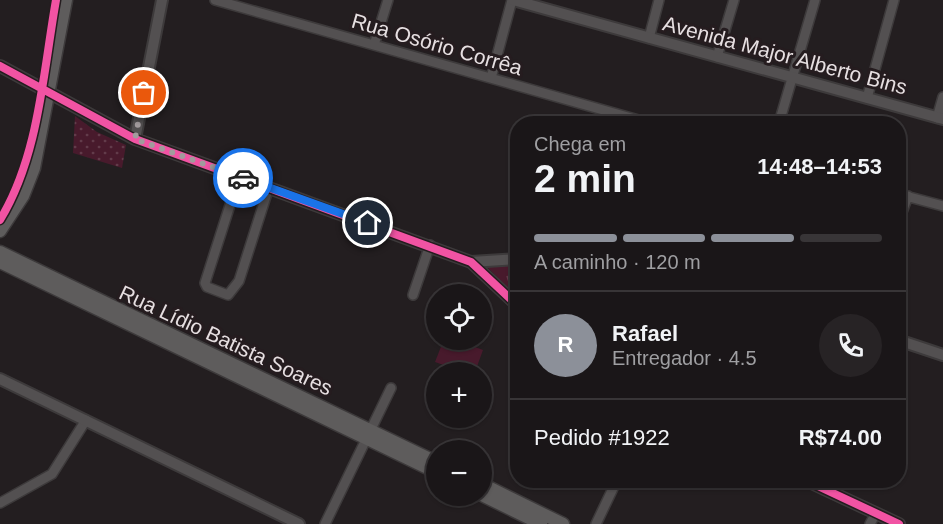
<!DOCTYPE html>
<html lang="pt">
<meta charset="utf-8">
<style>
:root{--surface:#1a1618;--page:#272325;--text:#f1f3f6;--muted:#9f9fa2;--line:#383537;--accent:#8c9099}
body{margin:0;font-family:Helvetica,sans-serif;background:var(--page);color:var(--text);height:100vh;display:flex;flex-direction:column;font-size:22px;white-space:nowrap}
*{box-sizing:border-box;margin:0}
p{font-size:20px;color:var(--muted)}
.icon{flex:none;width:33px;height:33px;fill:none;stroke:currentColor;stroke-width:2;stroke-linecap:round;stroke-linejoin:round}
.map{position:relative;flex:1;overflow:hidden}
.details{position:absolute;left:510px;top:116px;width:396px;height:372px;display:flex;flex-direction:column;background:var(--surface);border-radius:24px;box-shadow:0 2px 4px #0004,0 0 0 2px var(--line)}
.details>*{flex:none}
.fabs{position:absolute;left:426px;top:284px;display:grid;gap:12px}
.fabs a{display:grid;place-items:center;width:66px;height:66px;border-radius:50%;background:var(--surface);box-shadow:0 2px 4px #0004,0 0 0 2px var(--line);font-size:30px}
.pin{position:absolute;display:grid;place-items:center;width:51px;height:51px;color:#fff;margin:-26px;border:3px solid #fff;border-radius:50%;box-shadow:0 2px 6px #0007}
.courier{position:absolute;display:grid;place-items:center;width:60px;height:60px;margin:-30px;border:4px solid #1a73e8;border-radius:50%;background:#fff;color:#222;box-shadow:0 2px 8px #0007}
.overview em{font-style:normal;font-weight:700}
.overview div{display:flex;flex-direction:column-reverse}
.overview{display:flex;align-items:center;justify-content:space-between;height:102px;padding:0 24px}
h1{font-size:39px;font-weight:700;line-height:45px}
.bar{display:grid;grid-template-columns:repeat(4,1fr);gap:9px 6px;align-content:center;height:72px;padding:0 24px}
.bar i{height:8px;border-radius:4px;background:var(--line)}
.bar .current{background:var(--accent)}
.bar p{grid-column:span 4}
.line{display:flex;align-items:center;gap:15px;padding:0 24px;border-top:2px solid var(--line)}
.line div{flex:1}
.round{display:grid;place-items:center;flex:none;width:63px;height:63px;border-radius:32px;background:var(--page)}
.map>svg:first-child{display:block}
.grass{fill:url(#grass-dots)}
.park{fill:url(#park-tufts)}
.garden{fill:#481a2c}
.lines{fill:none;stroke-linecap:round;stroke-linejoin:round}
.minor-casing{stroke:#3d3a3b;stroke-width:12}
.tertiary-casing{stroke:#3d3a3b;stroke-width:14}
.secondary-casing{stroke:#3d3a3b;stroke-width:15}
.minor{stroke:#535051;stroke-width:9}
.tertiary{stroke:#535051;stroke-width:10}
.secondary{stroke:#5e5c5c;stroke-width:12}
.cycleway-casing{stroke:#251c1f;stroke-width:11}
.cycleway{stroke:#f153a3;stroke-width:8}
.done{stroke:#a29b9d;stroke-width:6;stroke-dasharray:0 10.8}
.route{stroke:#1a73e8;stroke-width:8}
.labels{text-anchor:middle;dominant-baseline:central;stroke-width:6;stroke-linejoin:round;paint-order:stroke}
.street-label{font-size:21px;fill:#e6dfe1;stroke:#251c1f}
</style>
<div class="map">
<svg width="943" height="524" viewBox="0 0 943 524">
<defs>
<pattern id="grass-dots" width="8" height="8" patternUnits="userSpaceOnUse" patternTransform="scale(1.5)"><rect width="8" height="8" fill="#481a2c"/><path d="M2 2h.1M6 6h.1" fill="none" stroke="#623b4a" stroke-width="1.8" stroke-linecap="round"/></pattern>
<pattern id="park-tufts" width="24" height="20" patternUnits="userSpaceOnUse" patternTransform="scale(1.5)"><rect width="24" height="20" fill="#481a2c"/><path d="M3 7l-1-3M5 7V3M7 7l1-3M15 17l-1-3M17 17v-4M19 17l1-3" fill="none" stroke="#623b4a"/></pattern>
</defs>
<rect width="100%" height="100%" fill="#231e20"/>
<!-- grass -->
<path class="grass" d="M75,116L97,132L126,145L122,168L73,153Z"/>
<!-- park -->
<path class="park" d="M517,265V297L486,266Z"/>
<!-- garden -->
<path class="garden" d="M444,339H454L483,350L475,372H463L435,362Z"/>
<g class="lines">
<defs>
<path id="minor" d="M215,0L649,123
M649,38L659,0
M374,45L388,0
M717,57L734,0
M491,78L512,0
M867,98L894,0
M937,118L943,97
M779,123L815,0
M239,177L205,283L207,287L228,295L239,281L269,187
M898,194L943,206
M898,223L908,196
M413,295L430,245
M0,503L52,474L86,420
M325,524L391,388
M596,524L617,480
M870,524L876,513"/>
<path id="tertiary" d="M513,0L943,119
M0,66L135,139L471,262L518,306
M135,139L162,0
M471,262L518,259
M898,340L943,355
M0,379L299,524
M805,480L899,524"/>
<path id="secondary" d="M0,231L23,196L34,168L66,0
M0,252L436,462
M0,262L436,472
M482,484L563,524
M482,495L541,524"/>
</defs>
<!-- minor casing -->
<use href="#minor" class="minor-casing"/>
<!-- tertiary casing -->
<use href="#tertiary" class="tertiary-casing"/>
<!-- secondary casing -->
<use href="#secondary" class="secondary-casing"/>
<!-- minor -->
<use href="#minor" class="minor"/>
<!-- tertiary -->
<use href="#tertiary" class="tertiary"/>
<!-- secondary -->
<use href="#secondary" class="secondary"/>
<defs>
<path id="cycleway" d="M0,66L135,139L471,262L518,306
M0,220C39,156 43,73 56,0
M805,480L899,524"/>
</defs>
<!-- cycleway casing -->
<use href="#cycleway" class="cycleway-casing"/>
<!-- cycleway -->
<use href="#cycleway" class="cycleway"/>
</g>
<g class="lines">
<!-- done -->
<path class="done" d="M144,93L135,139L243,178"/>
<!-- route -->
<path class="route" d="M243,178L368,223"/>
</g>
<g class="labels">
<!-- street labels -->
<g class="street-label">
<text transform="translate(437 44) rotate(16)">Rua Osório Corrêa</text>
<text transform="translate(785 55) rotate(15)">Avenida Major Alberto Bins</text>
<text transform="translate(226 340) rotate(25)">Rua Lídio Batista Soares</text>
</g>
</g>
</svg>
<div class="fabs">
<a><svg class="icon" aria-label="locate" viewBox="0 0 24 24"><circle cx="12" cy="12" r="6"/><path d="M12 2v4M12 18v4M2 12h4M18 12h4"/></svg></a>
<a>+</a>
<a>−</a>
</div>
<div class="pin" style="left:144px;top:93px;background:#ea580c"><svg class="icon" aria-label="bag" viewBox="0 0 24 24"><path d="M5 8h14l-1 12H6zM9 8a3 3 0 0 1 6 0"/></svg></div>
<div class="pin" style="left:368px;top:223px;background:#1f2937"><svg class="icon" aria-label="home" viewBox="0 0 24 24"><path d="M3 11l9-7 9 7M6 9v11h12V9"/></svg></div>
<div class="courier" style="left:243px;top:178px"><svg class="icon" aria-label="car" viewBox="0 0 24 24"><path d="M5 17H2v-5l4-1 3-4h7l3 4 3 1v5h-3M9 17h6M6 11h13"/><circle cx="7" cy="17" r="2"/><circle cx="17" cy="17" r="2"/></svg></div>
<section class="details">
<div class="overview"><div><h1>2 min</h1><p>Chega em</p></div><em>14:48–14:53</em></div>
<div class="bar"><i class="current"></i><i class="current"></i><i class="current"></i><i></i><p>A caminho · 120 m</p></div>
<div class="line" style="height:108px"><b class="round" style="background:var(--accent);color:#fff">R</b><div><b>Rafael</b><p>Entregador · 4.5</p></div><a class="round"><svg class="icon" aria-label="phone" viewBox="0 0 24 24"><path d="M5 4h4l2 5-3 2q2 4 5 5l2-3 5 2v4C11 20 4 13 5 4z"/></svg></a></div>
<div class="line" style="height:78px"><div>Pedido #1922</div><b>R$74.00</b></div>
</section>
</div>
